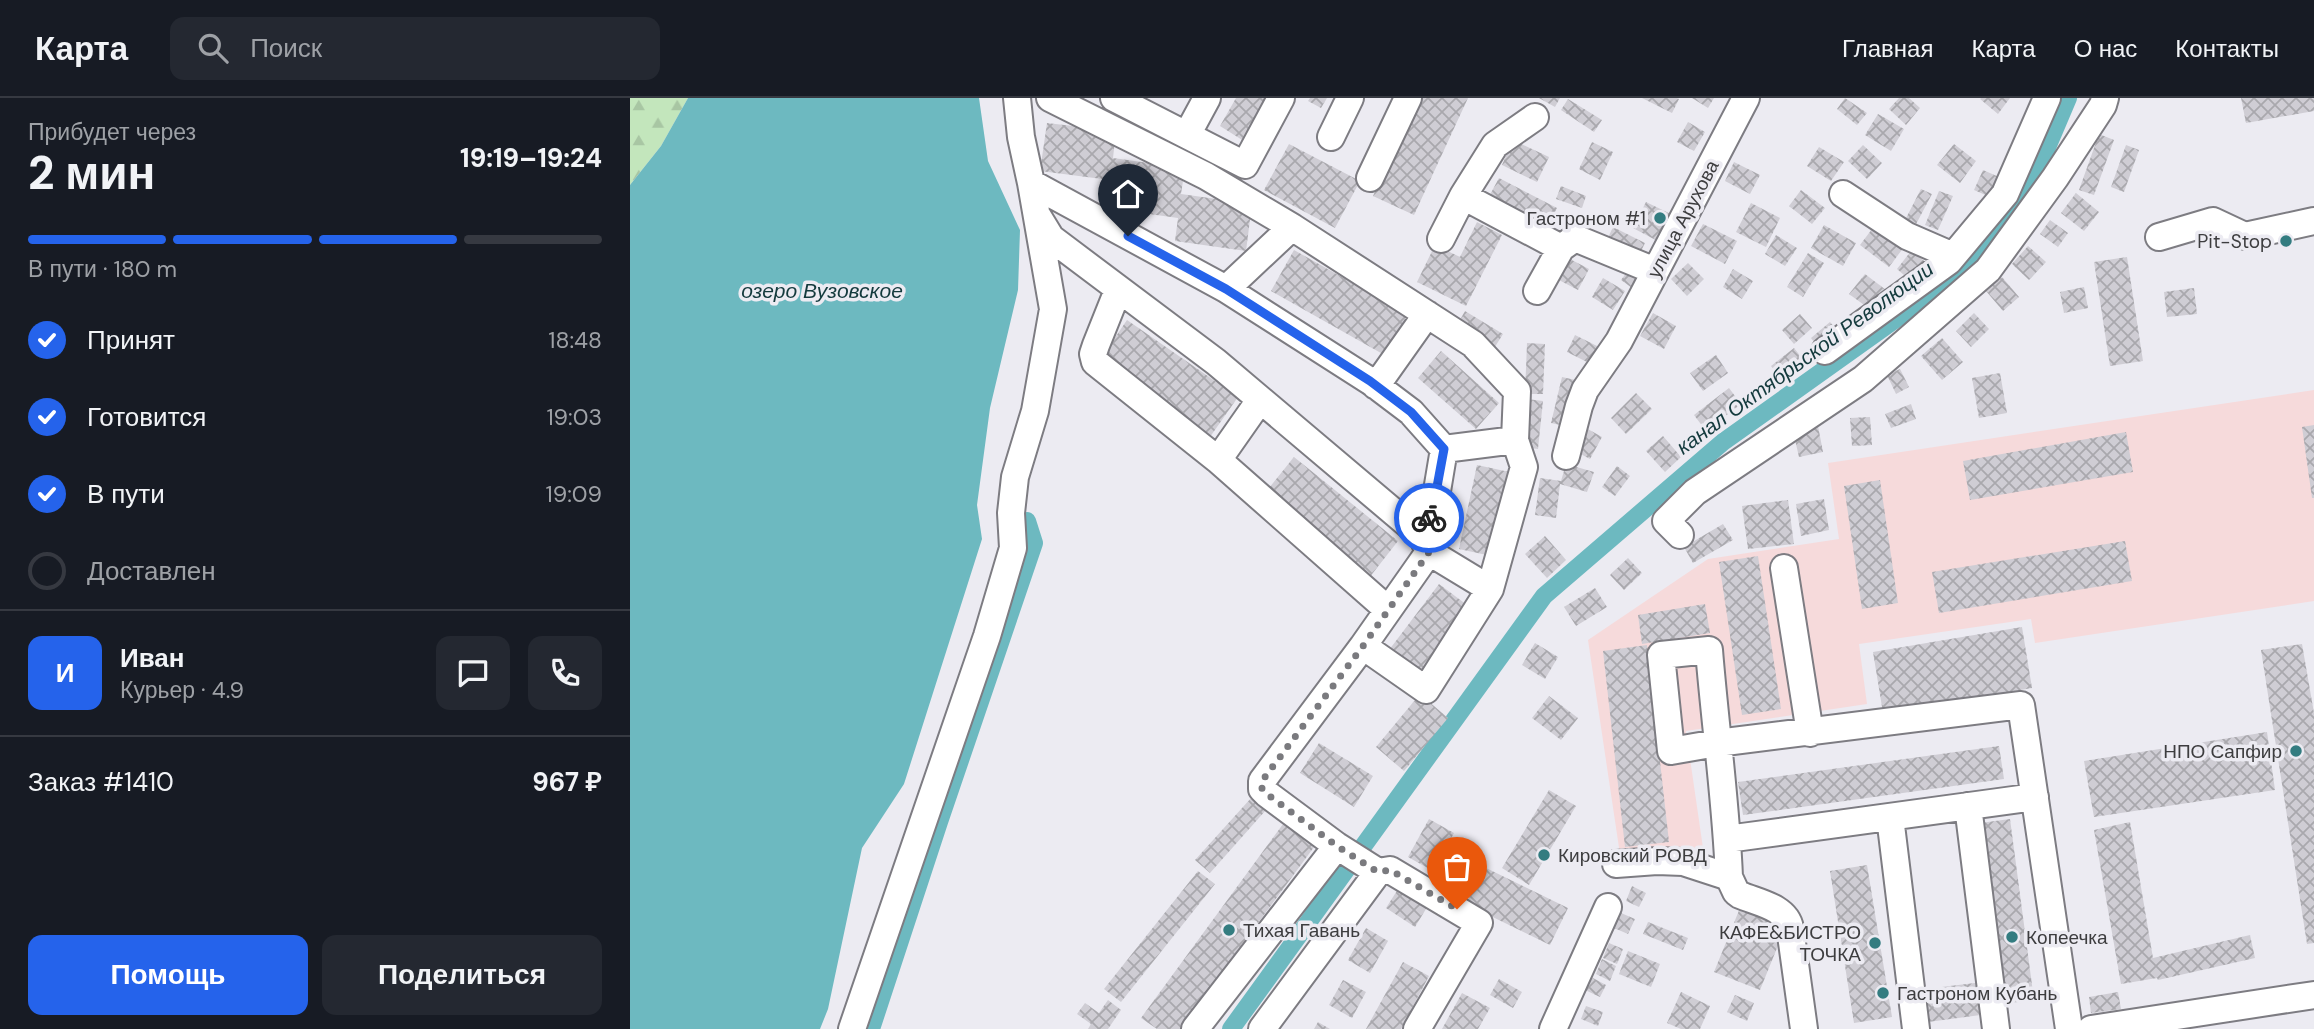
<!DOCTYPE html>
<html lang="ru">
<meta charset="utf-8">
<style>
:root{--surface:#171b24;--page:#242831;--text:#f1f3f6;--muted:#9ea1a6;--line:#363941;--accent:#2563eb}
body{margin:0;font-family:"DM Sans",sans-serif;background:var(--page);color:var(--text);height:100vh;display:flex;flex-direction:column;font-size:26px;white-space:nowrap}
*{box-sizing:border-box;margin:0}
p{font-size:23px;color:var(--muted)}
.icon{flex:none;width:38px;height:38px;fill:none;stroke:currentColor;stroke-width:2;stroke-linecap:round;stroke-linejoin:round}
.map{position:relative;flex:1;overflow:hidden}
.details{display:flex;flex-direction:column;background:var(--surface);width:630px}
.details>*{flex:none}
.pin{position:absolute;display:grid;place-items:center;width:60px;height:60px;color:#fff;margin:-72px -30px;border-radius:50% 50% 50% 0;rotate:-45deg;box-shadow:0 0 7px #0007}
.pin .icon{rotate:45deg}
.courier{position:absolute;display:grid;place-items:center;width:70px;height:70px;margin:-35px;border:5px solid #2563eb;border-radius:50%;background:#fff;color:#222;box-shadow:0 2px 9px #0007}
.headline em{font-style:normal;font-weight:800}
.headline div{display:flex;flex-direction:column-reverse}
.headline{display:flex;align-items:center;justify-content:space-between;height:119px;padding:0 28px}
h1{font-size:46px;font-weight:800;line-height:52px}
.bar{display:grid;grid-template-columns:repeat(4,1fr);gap:10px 7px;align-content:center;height:84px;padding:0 28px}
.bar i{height:9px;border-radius:5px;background:var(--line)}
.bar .current{background:var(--accent)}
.bar p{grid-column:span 4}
.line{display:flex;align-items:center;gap:18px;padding:0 28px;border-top:2px solid var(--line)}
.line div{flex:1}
.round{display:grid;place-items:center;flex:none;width:74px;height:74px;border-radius:14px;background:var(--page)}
ol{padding:0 28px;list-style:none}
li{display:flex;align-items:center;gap:21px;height:77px}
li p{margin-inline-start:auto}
li .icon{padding:7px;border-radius:50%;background:var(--accent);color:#fff;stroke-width:4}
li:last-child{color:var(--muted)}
li i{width:38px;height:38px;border:4px solid var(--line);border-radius:50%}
.primary-button{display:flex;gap:14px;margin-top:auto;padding:14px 28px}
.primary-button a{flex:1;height:80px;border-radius:14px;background:var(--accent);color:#fff;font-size:28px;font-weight:800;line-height:80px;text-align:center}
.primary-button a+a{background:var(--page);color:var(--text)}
header{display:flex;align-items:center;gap:42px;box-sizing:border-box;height:98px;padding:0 35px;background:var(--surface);border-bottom:2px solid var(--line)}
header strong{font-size:33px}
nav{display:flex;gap:38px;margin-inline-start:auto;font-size:24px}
.search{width:490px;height:63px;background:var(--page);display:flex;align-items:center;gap:18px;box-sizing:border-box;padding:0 24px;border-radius:14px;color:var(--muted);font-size:26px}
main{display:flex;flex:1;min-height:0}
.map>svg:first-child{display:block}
.education{fill:#f6dadb}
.forest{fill:url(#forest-firs)}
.water{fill:#6db9c0}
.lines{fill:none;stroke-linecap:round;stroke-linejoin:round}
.canal{stroke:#6db9c0;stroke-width:18}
.building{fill:url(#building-cross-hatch)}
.minor-casing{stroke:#7d7c82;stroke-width:30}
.minor{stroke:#fff;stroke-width:26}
.done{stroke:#7a7a7e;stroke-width:7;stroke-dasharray:0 12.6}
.route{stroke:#2563eb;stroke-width:9}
.poi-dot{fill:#337c80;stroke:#ecebf2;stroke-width:2.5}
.labels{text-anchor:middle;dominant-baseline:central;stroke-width:7;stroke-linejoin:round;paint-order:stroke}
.poi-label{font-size:19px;fill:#3d3d3f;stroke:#ecebf2;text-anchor:end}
.street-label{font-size:19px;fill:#3d3d3f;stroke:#ecebf2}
.water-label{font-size:21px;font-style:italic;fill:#143a3d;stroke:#ecebf2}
</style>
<header>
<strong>Карта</strong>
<div class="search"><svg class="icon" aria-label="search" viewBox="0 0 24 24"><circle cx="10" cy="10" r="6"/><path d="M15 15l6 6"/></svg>Поиск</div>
<nav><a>Главная</a><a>Карта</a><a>О нас</a><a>Контакты</a></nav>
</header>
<main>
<section class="details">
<div class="headline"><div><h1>2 мин</h1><p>Прибудет через</p></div><em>19:19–19:24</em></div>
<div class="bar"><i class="current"></i><i class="current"></i><i class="current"></i><i></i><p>В пути · 180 m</p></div>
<ol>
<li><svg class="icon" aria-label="check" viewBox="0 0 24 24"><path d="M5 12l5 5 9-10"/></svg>Принят<p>18:48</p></li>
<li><svg class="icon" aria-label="check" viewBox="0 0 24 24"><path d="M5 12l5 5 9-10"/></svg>Готовится<p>19:03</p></li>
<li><svg class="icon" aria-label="check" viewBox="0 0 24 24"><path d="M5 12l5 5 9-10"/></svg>В пути<p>19:09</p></li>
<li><i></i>Доставлен</li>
</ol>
<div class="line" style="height:126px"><b class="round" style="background:var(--accent);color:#fff">И</b><div><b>Иван</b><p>Курьер · 4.9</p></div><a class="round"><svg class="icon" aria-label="chat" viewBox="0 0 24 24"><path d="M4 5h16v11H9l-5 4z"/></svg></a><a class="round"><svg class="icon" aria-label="phone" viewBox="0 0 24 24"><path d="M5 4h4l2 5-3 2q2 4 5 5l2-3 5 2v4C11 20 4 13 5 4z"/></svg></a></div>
<div class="line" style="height:91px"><div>Заказ #1410</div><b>967 ₽</b></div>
<div class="primary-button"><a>Помощь</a><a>Поделиться</a></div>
</section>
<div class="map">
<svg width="1684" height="931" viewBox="0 0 1684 931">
<defs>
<pattern id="forest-firs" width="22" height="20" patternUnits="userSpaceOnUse" patternTransform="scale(1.75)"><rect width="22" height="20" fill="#c3e6bc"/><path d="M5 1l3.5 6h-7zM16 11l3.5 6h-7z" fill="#a8c6a3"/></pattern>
<pattern id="building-cross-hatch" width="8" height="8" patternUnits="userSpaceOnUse" patternTransform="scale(1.75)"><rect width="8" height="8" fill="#cfcdd4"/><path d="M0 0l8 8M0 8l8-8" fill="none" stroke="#a9a8ad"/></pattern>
</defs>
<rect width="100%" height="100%" fill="#ecebf2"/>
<!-- education -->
<path class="education" d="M1684,292V503L1405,545L1401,521L1229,546L1237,606L1056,633L1073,750L991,763L958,542L1078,461L1209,441L1198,365Z"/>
<!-- forest -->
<path class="forest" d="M0,0H58L31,48L0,87Z"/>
<!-- water -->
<path class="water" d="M58,0H349L358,63L390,132L388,192L360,310L347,407L352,441L274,686L232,750L198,911L190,931H0V87L31,48Z"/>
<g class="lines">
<!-- canal -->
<path class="canal" d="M241,931L309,724L404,445L397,423
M601,931L914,498L1093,344L1329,176L1410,66L1438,0"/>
</g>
<!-- building -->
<path class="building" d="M606,0H641L617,45L590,28Z
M680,0H697L691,10L678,3Z
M788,0H838L784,117L743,98Z
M909,0H930L925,9Z
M1012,0H1047L1049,1L1042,15Z
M1062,0H1084L1078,10Z
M1215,0L1237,15L1227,27L1207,11Z
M1269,0H1279L1290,10L1276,27L1259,11Z
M1351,0H1380L1368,16L1350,1Z
M1611,0H1684V13L1616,25Z
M938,1L972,22L964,34L931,12Z
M1248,16L1274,31L1261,53L1235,37Z
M1058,24L1075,34L1064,53L1047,44Z
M417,25L486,33L483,60L555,70L551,96L622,106L616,153L545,143L548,120L476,110L480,82L410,73Z
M1469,36L1484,42L1464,97L1449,92Z
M883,42L919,59L907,84L872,67Z
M962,44L983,54L970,82L949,71Z
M659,46L730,83L705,130L634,92Z
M1324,46L1346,63L1330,85L1307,67Z
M1233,47L1252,65L1237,81L1218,63Z
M1496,47L1509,52L1494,94L1481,89Z
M1189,49L1214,64L1201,83L1177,68Z
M1104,64L1130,77L1120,96L1095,83Z
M1353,72L1369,79L1360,99L1344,92Z
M869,80L927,110L915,134L856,104Z
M931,88L956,98L952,110L926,101Z
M1291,91L1302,96L1284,130L1274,124Z
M1171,92L1195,110L1182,126L1159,108Z
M1309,93L1323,98L1308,132L1295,127Z
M1446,95L1469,114L1454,133L1431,115Z
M1016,104L1049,120L1035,147L1003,130Z
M1121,105L1150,120L1136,149L1106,134Z
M1420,122L1438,135L1428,149L1410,136Z
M847,124L872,137L836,208L787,184L805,147L830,159Z
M1073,126L1107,143L1095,166L1061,148Z
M1194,127L1226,145L1213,168L1181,150Z
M1245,127L1274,149L1259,169L1230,147Z
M983,129L1015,145L1008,159L976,144Z
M1146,137L1167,150L1155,168L1135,156Z
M1398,148L1416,164L1399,182L1382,166Z
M664,152L781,218L758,259L641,193Z
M1281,153L1297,165L1282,184L1267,171Z
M1178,155L1194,165L1173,199L1157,189Z
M1497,159L1513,263L1480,268L1464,164Z
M938,160L959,171L948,192L927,181Z
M1058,165L1074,181L1057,198L1041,181Z
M1000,170L1018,182L1009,195L991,182Z
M1103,171L1123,183L1112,201L1093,189Z
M1235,176L1256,192L1241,212L1219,196Z
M1372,179L1389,199L1373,213L1356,193Z
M973,180L995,193L983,212L962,199Z
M1454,189L1458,210L1434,215L1430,194Z
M1564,190L1567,216L1537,219L1534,194Z
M835,213L873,236L863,252L826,229Z
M1023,215L1046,228L1034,251L1010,238Z
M1344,215L1359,231L1341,249L1326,233Z
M1170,216L1182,230L1164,246L1152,232Z
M497,222L608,299L580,339L469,263Z
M1200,224L1211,237L1191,253L1181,240Z
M945,237L969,249L961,266L937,254Z
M1312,240L1333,264L1312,282L1291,258Z
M897,245L915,246L913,296H895Z
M1164,250L1175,264L1152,282L1141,268Z
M811,253L869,305L846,331L788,280Z
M1086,257L1098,275L1073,293L1060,275Z
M1270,271L1279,289L1266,296L1257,277Z
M1370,275L1377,315L1349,320L1342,280Z
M932,279L950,283L939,329L921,325Z
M1099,290L1111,306L1076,333L1064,317Z
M1006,295L1022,311L996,336L981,320Z
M897,301L913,303L908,351L892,349Z
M1281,306L1286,321L1261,330L1255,316Z
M1240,319L1242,347L1222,348L1220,320Z
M1684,327V400H1682L1672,329Z
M1188,328L1193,354L1169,359L1163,333Z
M956,330L972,339L960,361L945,353Z
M1496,334L1503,374L1340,402L1333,363Z
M1033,338L1051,359L1035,374L1016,353Z
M664,359L768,443L739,480L635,395Z
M936,366L964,374L957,394L930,386L926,420L905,417L910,380L931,383Z
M847,367L884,375L866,459L829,451Z
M987,368L1000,378L985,398L972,389Z
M1250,382L1268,505L1232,511L1214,388Z
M1194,401L1199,432L1171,438L1166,406Z
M1158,402L1164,446L1118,451L1112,408Z
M1093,426L1103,442L1063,465L1054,449Z
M915,438L936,462L917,480L895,456Z
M1495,443L1502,483L1309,515L1302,474Z
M1128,458L1151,611L1112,617L1089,464Z
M998,460L1012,475L994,492L980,477Z
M809,486L841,510L788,580L756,556Z
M965,490L977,509L946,528L934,509Z
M1075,506L1080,535L1012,546L1008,517Z
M1392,529L1402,590L1253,615L1243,554Z
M905,545L928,559L915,581L892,567Z
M1672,546L1684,615V845L1677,846L1631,552Z
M1017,547L1039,744L995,749L973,553Z
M790,596L818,620L774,673L746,649Z
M919,598L948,620L931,642L902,620Z
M1637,634L1645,692L1464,719L1454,663Z
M689,645L743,678L724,709L670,675Z
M1369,648L1374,681L1113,717L1108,684Z
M919,692L946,708L899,787L872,770Z
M622,699L636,712L580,775L565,762Z
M799,721L824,735L803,773L778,759Z
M1380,721L1404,902L1374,906L1350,725Z
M656,722L687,745L550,931H527L511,920Z
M1500,724L1523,860L1620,837L1625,860L1528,882L1527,880L1491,886L1464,732Z
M1237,767L1262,919L1224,925L1200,773Z
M854,769L938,810L920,847L836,806Z
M568,773L585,786L491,904L474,891Z
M770,788L799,806L785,829L756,810Z
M1002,788L1016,795L1009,809L996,803Z
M1110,810L1156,828L1130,892L1084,874Z
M991,815L1005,821L998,836L984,830Z
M1018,824L1058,840L1053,852L1013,836Z
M736,830L758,843L740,875L718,862Z
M979,845L993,851L987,866L973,860Z
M998,853L1030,866L1021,889L989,876Z
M972,861L986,868L980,883L966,876Z
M773,864L799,878L771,931H736Z
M961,879L976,887L970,899L955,892Z
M869,881L892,894L883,910L860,897Z
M713,882L736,894L722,920L699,907Z
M1353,884L1358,916L1298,924L1295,891Z
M1051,894L1080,908L1070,931H1051L1037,925Z
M1488,894L1491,911L1461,915L1459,899Z
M832,895L860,910L848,931H812Z
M1105,897L1124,905L1117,923L1097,914Z
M478,902L491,912L478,931H458L461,926L447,916L455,905L469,915Z
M956,908L973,914L968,928L951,921Z
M688,924L700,931H684Z"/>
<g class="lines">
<defs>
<path id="minor" d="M387,0L391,39L401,85L596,191L740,283L781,314L814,351
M420,0L576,78L662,129
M484,0L615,67L651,0
M905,19L865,47L833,98L931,150
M557,37L577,0
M701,39L720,0
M740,80L778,0
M1213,96L1277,138L1323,158
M407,117L421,140L586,264L792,438L799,454L733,548L632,683V691L637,696L707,748L748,774
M1529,139L1583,123L1615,138L1684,123
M811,141L833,98
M596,191L662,129L843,246L887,293L885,342L814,351L805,405L792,438
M488,192L466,247L463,256L465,264L588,362L757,511
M907,193L931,150L945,140L1025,173
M1195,253L1319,163L1375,96L1417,0
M746,288L797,216
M936,358L949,308L955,292L989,243L1116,0
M588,362L630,302
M1050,437L1036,423L1065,394L1233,281L1358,172L1425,80L1473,7L1475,0
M799,454L860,491
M1154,470L1180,635
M733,548L796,592L860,491L894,369L885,342
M1338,708L1366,931
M1260,719L1286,931
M1097,741L1405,699
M986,766L1027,763L1053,764L1099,779L1106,794L1110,797C1129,805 1156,809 1160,830L1174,931
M1099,779C1096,703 1085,627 1079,552L1031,557L1041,653L1087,645L1391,607L1439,931
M222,931L357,538L383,450L381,415L385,379L405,313L423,211L401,85
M565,931L707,748
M632,931L748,774L760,772L849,825L787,931
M923,931L978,809
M1461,931L1684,897"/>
</defs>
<!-- minor casing -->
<use href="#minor" class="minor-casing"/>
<!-- minor -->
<use href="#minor" class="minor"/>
</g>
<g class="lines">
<!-- done -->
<path class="done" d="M799,420L792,438L799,454L733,548L632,683V691L637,696L707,748L748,774L760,772L827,811"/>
<!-- route -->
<path class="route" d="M498,138L596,191L740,283L781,314L814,351L804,405L799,420"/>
</g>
<!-- markers -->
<g class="poi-dot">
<circle cx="1030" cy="120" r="7"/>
<circle cx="1656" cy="143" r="7"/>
<circle cx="1666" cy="653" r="7"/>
<circle cx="914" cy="757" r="7"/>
<circle cx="599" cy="832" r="7"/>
<circle cx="1382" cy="839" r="7"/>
<circle cx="1245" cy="845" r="7"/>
<circle cx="1253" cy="895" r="7"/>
</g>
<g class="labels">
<!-- poi labels -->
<g class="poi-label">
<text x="1016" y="120">Гастроном #1</text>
<text x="1642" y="143">Pit-Stop</text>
<text x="1652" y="653">НПО Сапфир</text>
<text x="928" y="757" text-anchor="start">Кировский РОВД</text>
<text x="613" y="832" text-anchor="start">Тихая Гавань</text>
<text x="1231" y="834">КАФЕ&amp;БИСТРО<tspan x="1231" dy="22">ТОЧКА</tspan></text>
<text x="1396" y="839" text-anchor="start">Копеечка</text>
<text x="1267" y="895" text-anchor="start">Гастроном Кубань</text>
</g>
<!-- street labels -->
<g class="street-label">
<text transform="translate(1053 121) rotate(-62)">улица Арухова</text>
</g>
<!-- water labels -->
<g class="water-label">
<text x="192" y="193">озеро Вузовское</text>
<text transform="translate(1175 260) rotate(-36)">канал Октябрьской Революции</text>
</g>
</g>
</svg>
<div class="pin" style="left:827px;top:811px;background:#ea580c"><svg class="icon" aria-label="bag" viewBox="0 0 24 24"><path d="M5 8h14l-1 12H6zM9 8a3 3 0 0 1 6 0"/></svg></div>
<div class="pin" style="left:498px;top:138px;background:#1f2937"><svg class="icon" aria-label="home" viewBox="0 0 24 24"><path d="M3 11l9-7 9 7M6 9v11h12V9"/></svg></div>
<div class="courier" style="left:799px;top:420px"><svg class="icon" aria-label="bike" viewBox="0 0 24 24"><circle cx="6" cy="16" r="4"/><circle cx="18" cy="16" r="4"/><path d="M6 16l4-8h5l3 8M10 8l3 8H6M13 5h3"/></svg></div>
</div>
</main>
